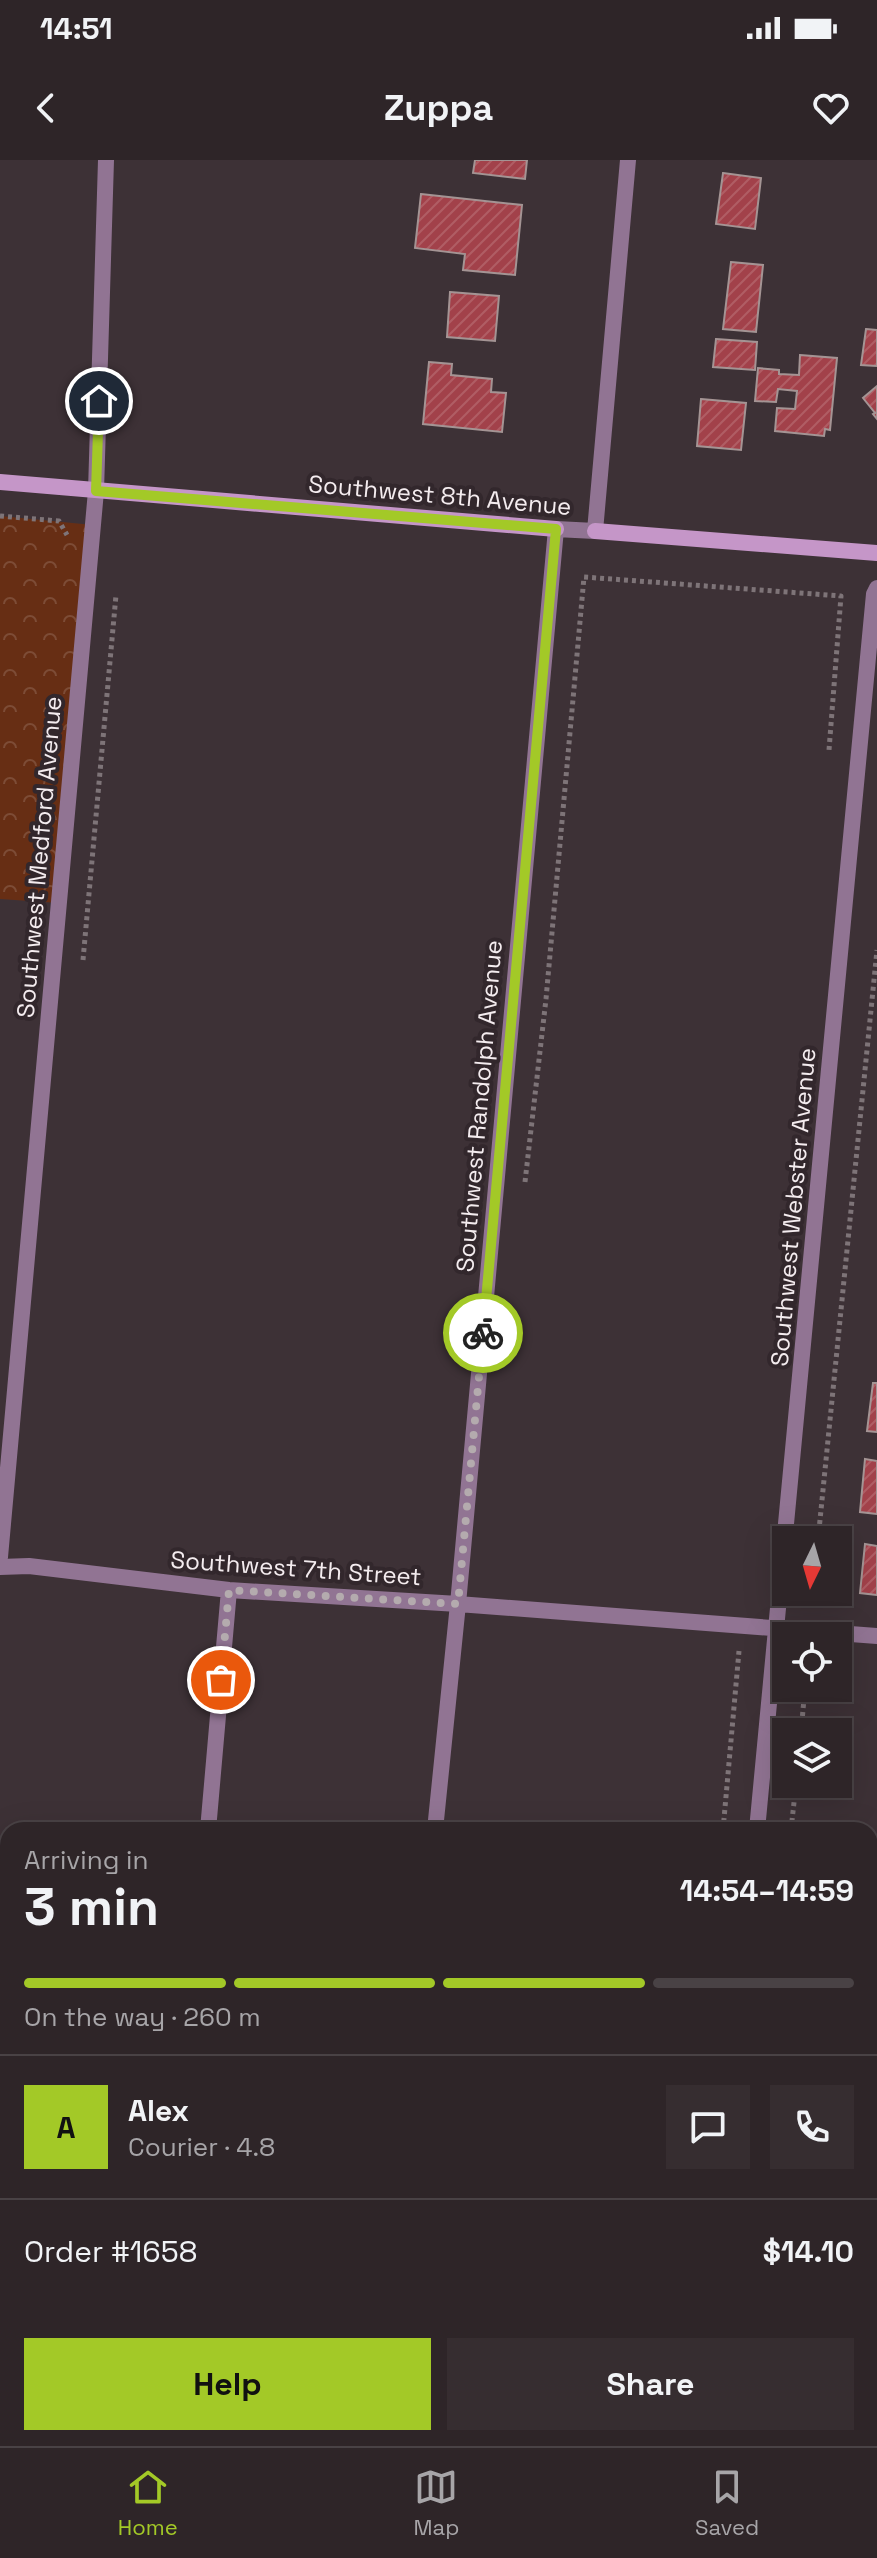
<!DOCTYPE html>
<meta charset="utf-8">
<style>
:root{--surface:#2e2528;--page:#362d30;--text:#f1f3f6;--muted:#a7a5a8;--line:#494245;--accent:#a3c927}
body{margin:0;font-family:"Space Grotesk",sans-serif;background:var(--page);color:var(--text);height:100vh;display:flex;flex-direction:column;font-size:30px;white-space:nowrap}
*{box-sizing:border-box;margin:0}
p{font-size:26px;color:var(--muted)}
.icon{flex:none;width:44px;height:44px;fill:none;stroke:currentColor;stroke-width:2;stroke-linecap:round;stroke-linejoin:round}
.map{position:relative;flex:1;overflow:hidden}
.panel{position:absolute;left:0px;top:1662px;width:878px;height:624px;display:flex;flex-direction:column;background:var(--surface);border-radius:24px 24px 0 0;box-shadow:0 8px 32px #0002,0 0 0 2px var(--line)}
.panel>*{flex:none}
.needle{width:52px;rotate:185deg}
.fabs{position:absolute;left:772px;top:1366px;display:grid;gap:16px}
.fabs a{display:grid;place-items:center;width:80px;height:80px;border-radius:0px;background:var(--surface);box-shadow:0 8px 32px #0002,0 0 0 2px var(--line);font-size:40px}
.pin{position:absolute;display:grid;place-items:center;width:68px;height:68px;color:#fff;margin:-34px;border:4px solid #fff;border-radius:50%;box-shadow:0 2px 8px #0007}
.courier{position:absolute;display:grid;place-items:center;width:80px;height:80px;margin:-40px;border:6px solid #a3c927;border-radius:50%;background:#fff;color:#222;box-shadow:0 2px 10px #0007}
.headline em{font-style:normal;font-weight:800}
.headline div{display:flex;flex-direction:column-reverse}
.headline{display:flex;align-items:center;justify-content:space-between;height:136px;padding:0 24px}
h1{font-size:52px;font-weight:800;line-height:60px}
.bar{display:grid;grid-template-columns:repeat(4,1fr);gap:12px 8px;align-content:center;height:96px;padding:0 24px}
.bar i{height:10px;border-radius:6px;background:var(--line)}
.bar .on{background:var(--accent)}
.bar p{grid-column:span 4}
.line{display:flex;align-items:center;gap:20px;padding:0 24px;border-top:2px solid var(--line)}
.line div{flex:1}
.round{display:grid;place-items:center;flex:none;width:84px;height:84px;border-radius:0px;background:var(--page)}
.action{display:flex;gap:16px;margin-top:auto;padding:16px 24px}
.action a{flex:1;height:92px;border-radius:0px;background:var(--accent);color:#111;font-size:32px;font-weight:800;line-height:92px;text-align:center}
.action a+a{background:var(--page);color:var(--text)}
.status{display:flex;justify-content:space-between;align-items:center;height:56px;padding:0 40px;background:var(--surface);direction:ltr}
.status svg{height:22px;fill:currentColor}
header{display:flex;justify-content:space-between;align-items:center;height:104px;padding:0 24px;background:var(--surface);font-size:36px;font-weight:800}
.dock{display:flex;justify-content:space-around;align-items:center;height:112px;border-top:2px solid var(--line);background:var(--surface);font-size:22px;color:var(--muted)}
.dock a{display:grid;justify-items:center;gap:4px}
.dock .on{color:var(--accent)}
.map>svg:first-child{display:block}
.park{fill:url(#park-crowns)}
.building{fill:url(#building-hatch);stroke:#a49494;stroke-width:2}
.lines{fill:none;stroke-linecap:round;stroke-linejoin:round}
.path{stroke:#7e7478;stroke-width:5;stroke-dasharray:4 4;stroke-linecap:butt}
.street{stroke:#917493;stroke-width:16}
.secondary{stroke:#c596c8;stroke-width:16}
.done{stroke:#b4abae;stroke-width:8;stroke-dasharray:0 14.4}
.route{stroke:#a3c927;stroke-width:10}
.labels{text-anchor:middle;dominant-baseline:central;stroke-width:8;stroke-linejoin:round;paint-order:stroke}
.street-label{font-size:24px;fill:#f4ecef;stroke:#32272c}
</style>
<div class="status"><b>14:51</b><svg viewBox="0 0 49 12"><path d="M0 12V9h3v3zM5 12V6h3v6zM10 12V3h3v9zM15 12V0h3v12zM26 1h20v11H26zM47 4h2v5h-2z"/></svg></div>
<header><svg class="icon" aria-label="back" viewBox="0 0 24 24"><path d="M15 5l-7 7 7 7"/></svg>Zuppa<svg class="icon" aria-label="heart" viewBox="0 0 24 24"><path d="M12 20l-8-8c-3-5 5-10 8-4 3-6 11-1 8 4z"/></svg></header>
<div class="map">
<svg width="877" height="2286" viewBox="0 0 877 2286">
<defs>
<pattern id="park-crowns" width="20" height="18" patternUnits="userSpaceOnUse" patternTransform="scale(2)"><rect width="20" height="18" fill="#672e14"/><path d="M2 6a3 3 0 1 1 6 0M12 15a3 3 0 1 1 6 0" fill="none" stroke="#7d4c36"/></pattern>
<pattern id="building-hatch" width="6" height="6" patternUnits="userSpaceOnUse" patternTransform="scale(2)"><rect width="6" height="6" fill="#a2414a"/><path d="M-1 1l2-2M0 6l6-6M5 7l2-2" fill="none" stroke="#b05d64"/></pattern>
</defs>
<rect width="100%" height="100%" fill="#3d3136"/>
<!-- park -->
<path class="park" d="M0,356L93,365L59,743L0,739Z"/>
<!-- building -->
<path class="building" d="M475,0H527L525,19L473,13Z
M723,13L761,18L755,69L716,64Z
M421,34L522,45L515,115L463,110L465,94L415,88Z
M731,102L763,105L756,172L723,169Z
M450,132L499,136L495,181L447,177Z
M866,169L877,170V206L861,205Z
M716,179L757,182L755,210L713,207Z
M800,195L837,198L830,270L825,269L824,276L775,271L777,248L795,249L797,231L778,229L776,242L755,241L758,208L779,210V214L799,215Z
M429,202L452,204L451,215L492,219L491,232L506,233L502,272L423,264Z
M877,226V259L873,254L875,253L863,238Z
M701,239L746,243L741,290L697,286Z
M873,1223H877V1272L867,1271Z
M865,1299L877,1301V1354L860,1352Z
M865,1384L877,1386V1435L860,1433Z"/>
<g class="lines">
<!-- path -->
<path class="path" d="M0,356L59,361L67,375
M83,800L116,435
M525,1022L546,839L584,417L841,436L829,590
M818,1380L877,790
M812,1447L813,1432
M801,1572L805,1528
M723,1670L739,1491
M791,1670L796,1624
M732,2286L733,2278"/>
<!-- street -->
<path class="street" d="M0,1397L96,331L106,0
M0,1407L29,1406L229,1430L458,1444L877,1476
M208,1670L229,1430
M435,1670L458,1444L556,369L595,371L628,0
M757,1670L874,434L877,428
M152,2286L153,2278
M375,2286V2278
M698,2286L699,2278"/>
<!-- secondary -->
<path class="secondary" d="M0,322L556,369
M595,371L877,393"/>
</g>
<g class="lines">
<!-- done -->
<path class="done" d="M221,1520L229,1430L458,1444L483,1173"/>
<!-- route -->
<path class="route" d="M99,241L96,331L556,369L483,1173"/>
</g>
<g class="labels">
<!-- street labels -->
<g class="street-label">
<text transform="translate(440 335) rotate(5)">Southwest 8th Avenue</text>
<text transform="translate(39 697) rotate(-85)">Southwest Medford Avenue</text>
<text transform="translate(479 946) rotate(-85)">Southwest Randolph Avenue</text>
<text transform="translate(793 1047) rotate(-85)">Southwest Webster Avenue</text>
<text transform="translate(296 1408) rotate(4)">Southwest 7th Street</text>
</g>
</g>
</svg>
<div class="fabs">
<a><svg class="needle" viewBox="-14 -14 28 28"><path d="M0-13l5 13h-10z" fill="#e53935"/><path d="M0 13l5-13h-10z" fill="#a7a5a8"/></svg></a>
<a><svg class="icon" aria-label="locate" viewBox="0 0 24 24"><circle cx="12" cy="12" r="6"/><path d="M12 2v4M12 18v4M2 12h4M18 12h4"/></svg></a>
<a><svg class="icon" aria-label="layers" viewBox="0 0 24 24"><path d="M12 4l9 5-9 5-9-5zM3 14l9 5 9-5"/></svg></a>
</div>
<div class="pin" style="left:221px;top:1520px;background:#ea580c"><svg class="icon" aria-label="bag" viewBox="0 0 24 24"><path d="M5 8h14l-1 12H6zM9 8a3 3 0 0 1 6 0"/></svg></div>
<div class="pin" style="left:99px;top:241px;background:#1f2937"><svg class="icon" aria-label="home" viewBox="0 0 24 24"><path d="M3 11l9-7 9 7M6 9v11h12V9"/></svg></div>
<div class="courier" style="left:483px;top:1173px"><svg class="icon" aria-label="bike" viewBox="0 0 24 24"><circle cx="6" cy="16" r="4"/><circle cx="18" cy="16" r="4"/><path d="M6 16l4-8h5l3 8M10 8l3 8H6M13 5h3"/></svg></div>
<section class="panel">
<div class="headline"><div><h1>3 min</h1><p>Arriving in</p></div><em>14:54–14:59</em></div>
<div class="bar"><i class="on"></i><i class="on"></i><i class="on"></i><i></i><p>On the way · 260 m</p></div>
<div class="line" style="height:144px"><b class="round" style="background:var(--accent);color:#111">A</b><div><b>Alex</b><p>Courier · 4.8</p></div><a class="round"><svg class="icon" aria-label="chat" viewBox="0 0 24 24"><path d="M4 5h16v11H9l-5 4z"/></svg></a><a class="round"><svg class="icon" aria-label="phone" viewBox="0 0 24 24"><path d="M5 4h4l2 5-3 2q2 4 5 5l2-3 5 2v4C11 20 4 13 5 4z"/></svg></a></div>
<div class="line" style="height:104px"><div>Order #1658</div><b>$14.10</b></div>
<div class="action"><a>Help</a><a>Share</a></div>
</section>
</div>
<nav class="dock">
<a class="on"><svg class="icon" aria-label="home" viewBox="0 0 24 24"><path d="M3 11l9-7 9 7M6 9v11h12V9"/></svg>Home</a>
<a><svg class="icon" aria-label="map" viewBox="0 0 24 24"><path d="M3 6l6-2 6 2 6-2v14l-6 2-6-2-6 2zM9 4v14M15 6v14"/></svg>Map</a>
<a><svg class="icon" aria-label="saved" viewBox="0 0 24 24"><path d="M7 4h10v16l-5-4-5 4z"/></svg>Saved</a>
</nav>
